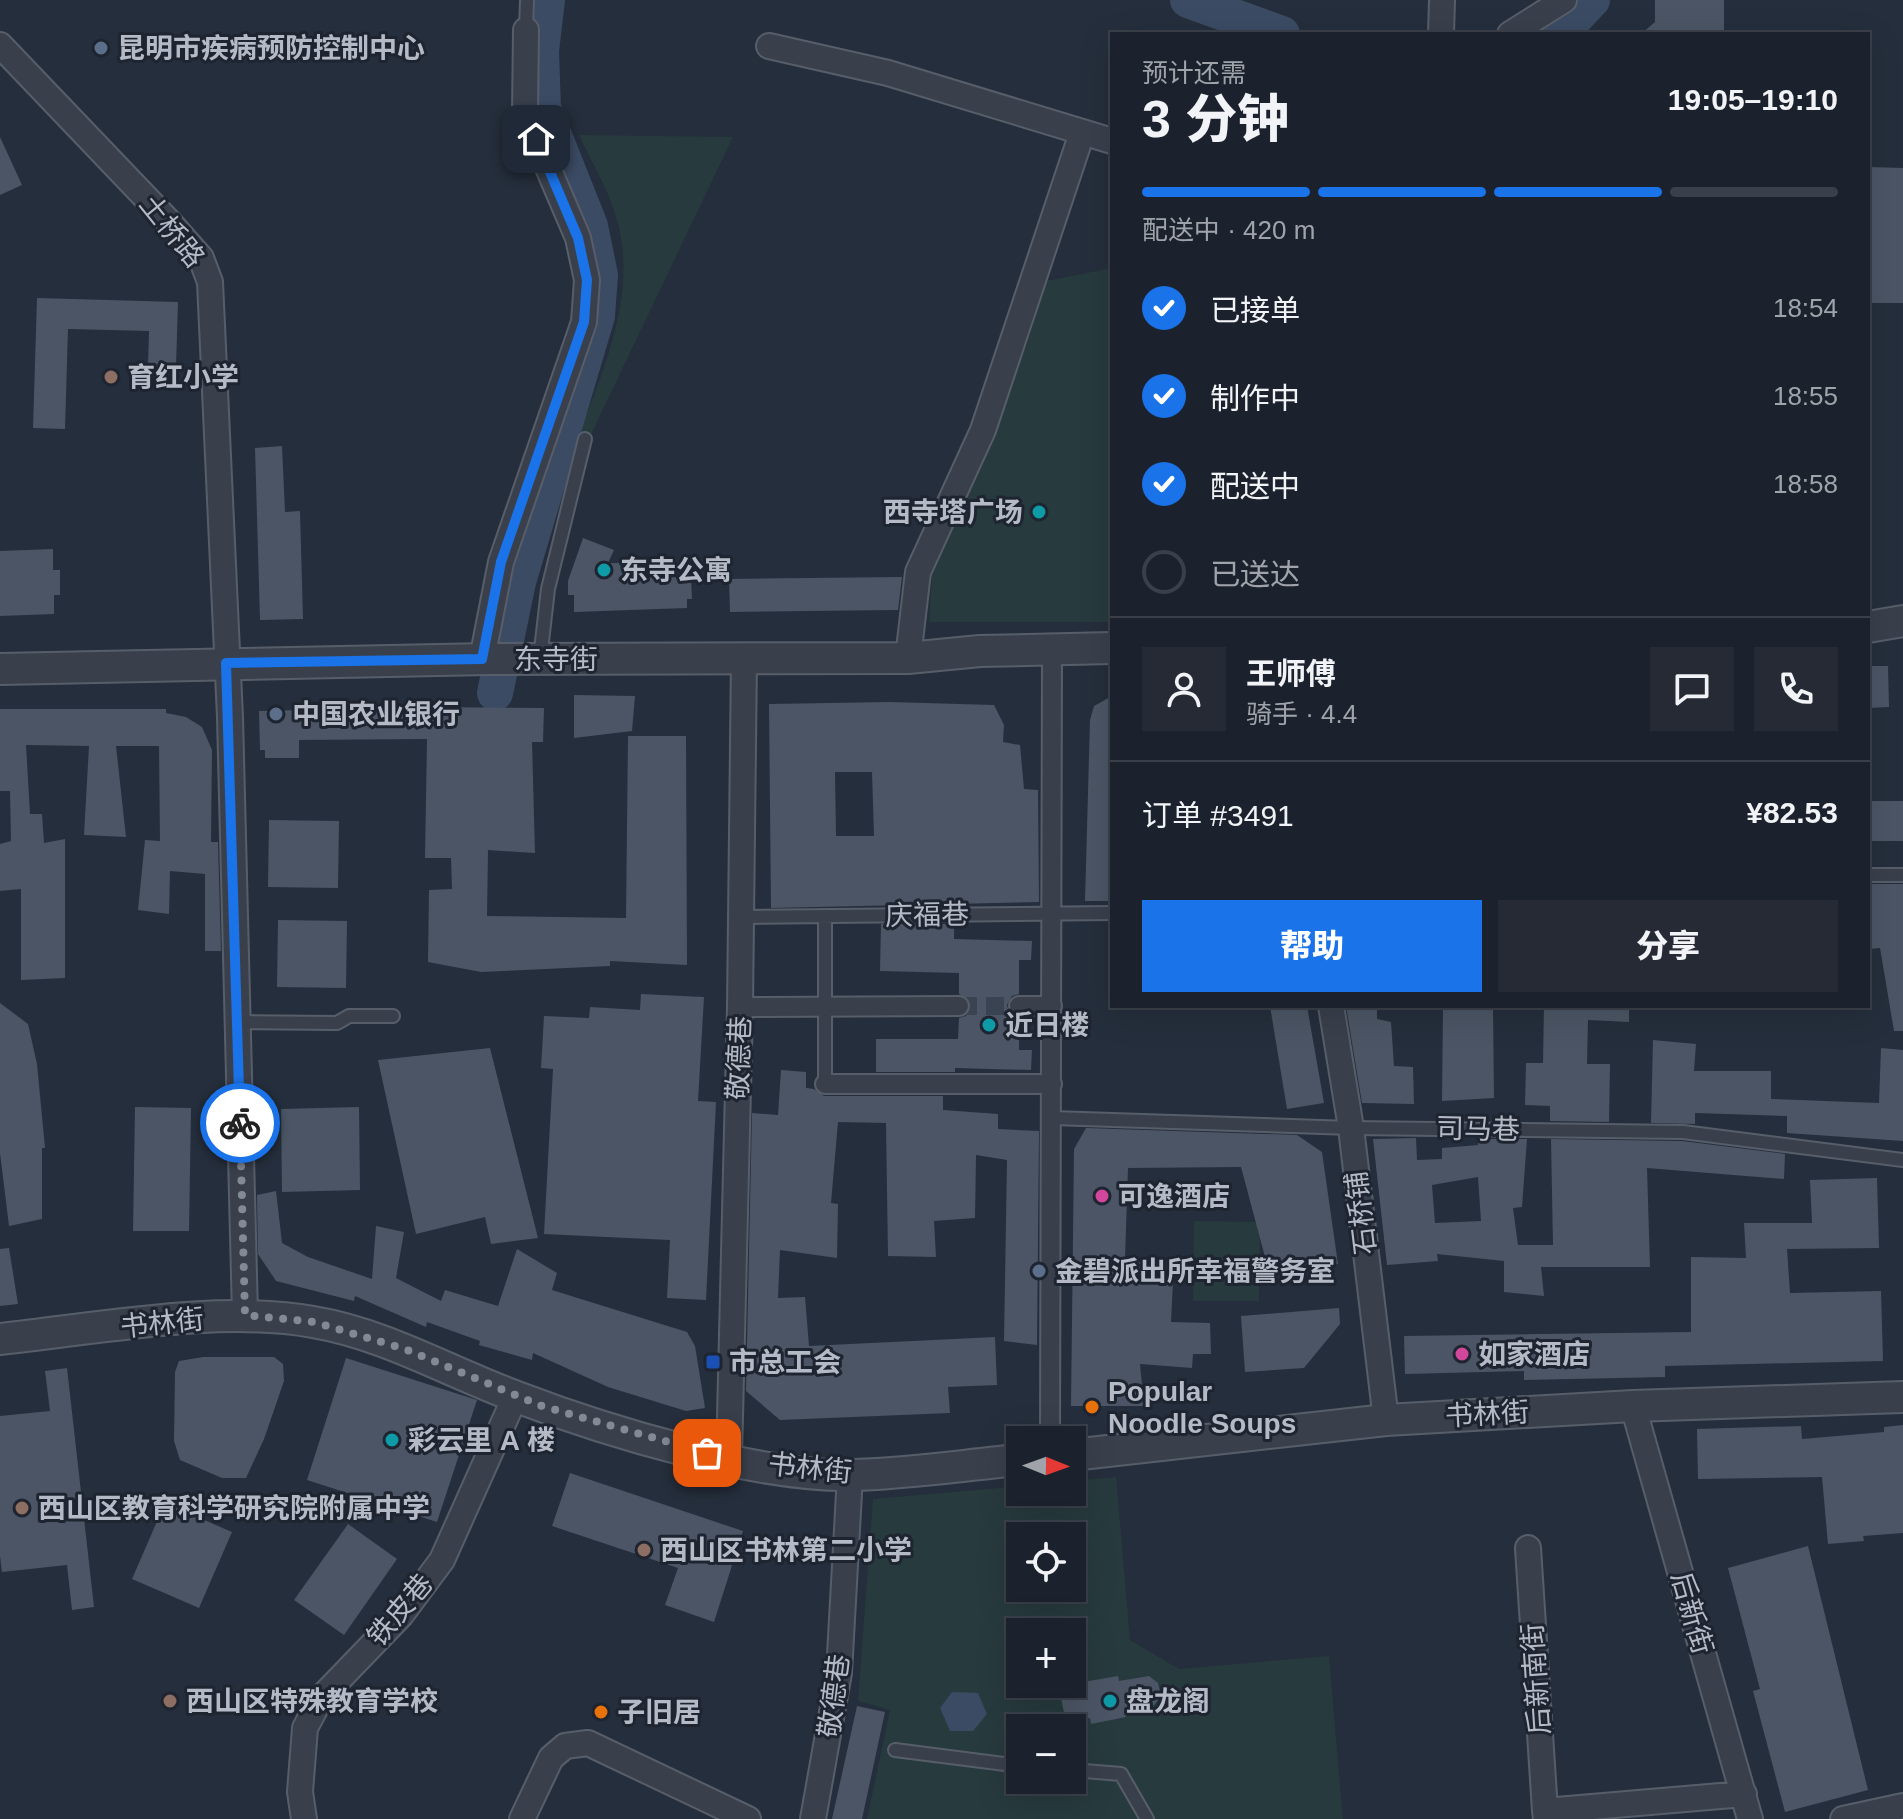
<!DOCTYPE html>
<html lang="zh">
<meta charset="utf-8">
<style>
:root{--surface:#1c222d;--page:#252a35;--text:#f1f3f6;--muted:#a0a4aa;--line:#3a3f49;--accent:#1a73e8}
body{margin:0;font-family:Helvetica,"Noto Sans SC",sans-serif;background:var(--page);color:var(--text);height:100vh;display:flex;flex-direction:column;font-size:30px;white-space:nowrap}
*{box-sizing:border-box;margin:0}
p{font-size:26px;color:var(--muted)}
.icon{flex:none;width:44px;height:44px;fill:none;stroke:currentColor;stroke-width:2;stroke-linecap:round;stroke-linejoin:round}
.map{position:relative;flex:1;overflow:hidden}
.side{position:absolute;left:1110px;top:32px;width:760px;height:976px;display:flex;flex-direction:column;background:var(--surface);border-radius:0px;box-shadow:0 8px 32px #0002,0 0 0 2px var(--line)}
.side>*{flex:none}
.needle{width:52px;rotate:91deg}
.controls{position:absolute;left:1006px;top:1426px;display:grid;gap:16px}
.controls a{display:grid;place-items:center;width:80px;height:80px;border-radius:0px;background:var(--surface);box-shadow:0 8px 32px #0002,0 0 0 2px var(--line);font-size:40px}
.pin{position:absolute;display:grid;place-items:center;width:68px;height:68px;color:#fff;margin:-34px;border-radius:16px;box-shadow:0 4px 12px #0006}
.courier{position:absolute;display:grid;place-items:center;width:80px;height:80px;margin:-40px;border:6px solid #1a73e8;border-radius:50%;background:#fff;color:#222;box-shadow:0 2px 10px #0007}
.head em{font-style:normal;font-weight:800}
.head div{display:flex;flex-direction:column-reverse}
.head{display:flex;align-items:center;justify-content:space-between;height:136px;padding:0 32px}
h1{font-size:52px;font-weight:800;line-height:60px}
.bar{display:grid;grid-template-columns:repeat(4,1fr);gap:12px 8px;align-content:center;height:96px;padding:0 32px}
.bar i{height:10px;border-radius:6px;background:var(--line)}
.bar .selected{background:var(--accent)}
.bar p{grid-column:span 4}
.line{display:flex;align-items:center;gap:20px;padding:0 32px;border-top:2px solid var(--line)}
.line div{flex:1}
.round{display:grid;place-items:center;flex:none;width:84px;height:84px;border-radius:0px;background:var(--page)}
ol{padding:0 32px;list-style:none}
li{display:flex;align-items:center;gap:24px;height:88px}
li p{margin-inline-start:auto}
li .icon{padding:8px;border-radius:50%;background:var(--accent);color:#fff;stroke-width:4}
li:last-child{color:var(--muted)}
li i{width:44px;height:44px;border:4px solid var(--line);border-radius:50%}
.primary-button{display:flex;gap:16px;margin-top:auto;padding:16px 32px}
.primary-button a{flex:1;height:92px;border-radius:0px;background:var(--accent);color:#fff;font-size:32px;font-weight:800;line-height:92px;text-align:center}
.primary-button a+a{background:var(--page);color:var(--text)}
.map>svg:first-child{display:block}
.green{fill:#273a3d;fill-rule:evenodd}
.water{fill:#3b4b64}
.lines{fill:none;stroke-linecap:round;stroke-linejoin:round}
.river{stroke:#3b4b64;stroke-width:36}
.building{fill:#4b5565;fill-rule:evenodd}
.pedestrian-tunnel{stroke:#3a4351;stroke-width:18;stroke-dasharray:18 9;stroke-linecap:butt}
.service-casing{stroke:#575e6a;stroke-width:16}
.pedestrian-casing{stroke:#575e6a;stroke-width:22}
.minor-casing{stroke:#575e6a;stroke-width:28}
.tertiary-casing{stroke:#575e6a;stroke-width:34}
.service{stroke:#39404c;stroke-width:12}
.pedestrian{stroke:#39404c;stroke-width:18}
.minor{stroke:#39404c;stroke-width:24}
.tertiary{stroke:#39404c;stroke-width:30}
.done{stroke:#828a96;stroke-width:8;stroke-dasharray:0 14.4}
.route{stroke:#1a73e8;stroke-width:10}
.service-dot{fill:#5c6f8a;stroke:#1e2531;stroke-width:3}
.education-dot{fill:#8d6e63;stroke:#1e2531;stroke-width:3}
.culture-dot{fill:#0f9aa8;stroke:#1e2531;stroke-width:3}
.hotel-dot{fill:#d1479c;stroke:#1e2531;stroke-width:3}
.transit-dot{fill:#1a4fb4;stroke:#1e2531;stroke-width:3}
.food-dot{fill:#e8710a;stroke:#1e2531;stroke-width:3}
.labels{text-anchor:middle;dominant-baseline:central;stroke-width:6;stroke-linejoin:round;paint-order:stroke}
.poi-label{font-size:28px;font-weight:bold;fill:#b4bbc7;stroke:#1e2531;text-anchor:start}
.street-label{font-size:28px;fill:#b4bbc7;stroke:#1e2531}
</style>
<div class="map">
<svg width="1903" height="1819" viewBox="0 0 1903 1819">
<rect width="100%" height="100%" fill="#252e3c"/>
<!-- green -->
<path class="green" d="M579,135L733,137L575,468L568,464C595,387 643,297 615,214C607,187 591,161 579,135Z
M1112,268V622H929L933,557L1027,344L1046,281Z
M1194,1221L1260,1222L1259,1301H1193Z
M1116,1477L1130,1640L1179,1669L1329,1656L1343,1819H867L890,1710L858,1701L873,1499L1020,1486V1492H1072V1481ZM1020,1536H1072V1588H1020ZM1020,1632H1072V1684H1020ZM1020,1728H1072V1780H1020Z"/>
<!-- water -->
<path class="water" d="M952,1692L978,1693L987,1714L973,1731H950L940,1708Z"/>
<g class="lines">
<!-- river -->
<path class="river" d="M1188,0L1282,34
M1560,34L1592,0
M495,693L518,582L597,316L600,275L590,226L543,108L541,51L547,0"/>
</g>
<!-- building -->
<path class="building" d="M1655,0H1724V34H1641L1655,22Z
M0,137L22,185L0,195Z
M1868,167L1903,168V303H1868Z
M37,298L178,302L176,367H148L149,331L68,329L65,429L33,428Z
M282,446L285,512L300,511L303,619L260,620L255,448Z
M583,538L614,550L608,563H637L638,578L691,577L692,599H687V608L574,612V595H568V581Z
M53,549V570H60V595H54V614L0,616V551Z
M902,577L898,610L730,612L729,579Z
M1868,666H1888L1889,707L1868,708Z
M574,695L635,696L632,731L574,738Z
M1112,696V901H1085L1090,720L1094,706Z
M890,702L994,705L1004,725L1003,742L1020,745L1024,789L1038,790L1039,902L771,908L769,704ZM835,772H872L874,836H836Z
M426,707L544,708L543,742H532L535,853L488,850L487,916L626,918L628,736H686L687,965L610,961V966L481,972L428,962L429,890L452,889L451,858H425L427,739L299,740V758H265V750H260L259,711Z
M0,709H166V713L186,717L202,727L212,750L211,842H218L221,951H205V874L170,871L169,914L138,910L145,840L160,841L159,746H116L126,837L84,835L89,746L26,745L30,814H42L44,843L65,839V978L21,980V889L0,891V844L11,841L10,791H0Z
M1868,801H1903V841H1868Z
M269,820L339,821L338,888L268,887Z
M1868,884H1903V1031H1894L1880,948L1868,949Z
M278,920L347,921L346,988L277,987Z
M881,924H954V939L1032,941L1031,960H1019V994L1012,996L1007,1005L1009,1013L1019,1018V1050H1032L1031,1070L955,1068V1072H876V1039H958L959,1018L966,1016L971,1007L969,999L959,994V973L880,971Z
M641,994L704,997L698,1101L716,1102L706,1300L667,1298L670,1240L544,1234L553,1069L541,1068L544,1016L589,1018L590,1007L640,1010Z
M0,1003L28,1024L37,1064L45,1148H42V1219L9,1226L0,1153Z
M1270,1006H1307L1324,1103L1287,1109Z
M1346,1006H1377V1019L1391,1022L1394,1066L1413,1067L1414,1104L1362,1103Z
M1443,1006H1493L1494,1098L1442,1101Z
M1544,1006H1629V1022L1588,1020L1587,1064H1610L1609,1122L1550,1121V1106L1525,1105L1526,1063H1543Z
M1653,1040L1696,1044L1694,1071H1771V1099L1879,1103L1881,1048L1903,1050V1141L1787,1133V1116L1695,1113V1124L1651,1123Z
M490,1048L538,1238L491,1244L485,1217L416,1234L378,1060Z
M781,1070L806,1072V1088L814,1089L824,1096H943V1110L998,1114V1129L1039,1131L1037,1345L1004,1341L1007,1160L976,1155L975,1218L934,1221L936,1257L888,1256L886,1123L838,1122L831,1203L838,1204L837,1258L780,1250L778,1298L805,1297L809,1346L995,1337L997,1385L948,1387L950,1413L780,1420L746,1391L752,1113L778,1115Z
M135,1107L191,1108L189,1231H133Z
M359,1107L360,1190L282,1192L281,1109Z
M1086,1128L1297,1135L1322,1152L1338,1264L1269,1272L1241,1167L1128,1168L1125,1259L1174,1262L1171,1322L1210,1323L1211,1354H1193L1192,1368L1140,1364L1144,1406H1071L1074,1149Z
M1416,1138L1417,1160L1442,1159V1148L1478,1145V1139H1527L1522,1207L1513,1208L1518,1245H1553L1551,1139L1682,1141L1785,1154L1784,1179L1647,1168L1650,1267H1541L1544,1296L1504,1292V1261L1437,1254L1438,1261L1387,1265L1373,1139ZM1478,1177L1481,1221L1435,1223L1432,1185Z
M1877,1178L1879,1248L1787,1249L1790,1293L1881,1291L1883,1361L1665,1366V1377L1524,1380V1371L1405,1374L1404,1336L1691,1332V1257L1746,1258L1744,1223H1812L1810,1180Z
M276,1191L282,1243L308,1257L372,1279L376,1226L404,1232L396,1278L441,1301L445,1290L498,1306L517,1249L557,1273L552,1290L687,1332L695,1346L705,1408L686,1411L608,1387L533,1353L532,1360L479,1345L480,1341L427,1322L426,1327L355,1296L354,1301L276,1281L258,1254L257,1195Z
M9,1248L18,1304L0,1306V1249Z
M1339,1308L1340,1324L1304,1368L1245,1372L1241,1316Z
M274,1357L283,1364L284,1381L264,1439L246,1478H222L180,1460L174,1441L175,1372L179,1361L203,1357Z
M346,1358L477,1400L437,1522L307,1480Z
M67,1368L94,1607L72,1610L67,1565L2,1572L0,1556V1416L50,1411L45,1371Z
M1903,1425V1533L1863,1536L1864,1541L1828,1544L1822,1477L1698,1479L1697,1429L1801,1426L1802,1439L1884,1432V1427Z
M570,1473L743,1531L714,1622L665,1605L678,1568L552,1526Z
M165,1503L232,1532L199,1608L132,1579Z
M348,1524L397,1559L344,1635L294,1600Z
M1808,1546L1868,1790L1785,1812L1753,1691L1760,1689L1728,1568Z
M1118,1676L1119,1681L1149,1676L1158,1683L1161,1696L1154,1705L1125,1711L1126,1717L1091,1724L1090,1718L1066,1722L1060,1693L1084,1688L1083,1682Z
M857,1706L885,1712L862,1819H832Z"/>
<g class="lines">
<!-- pedestrian-tunnel -->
<path class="pedestrian-tunnel" d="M959,1006H1019"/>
<defs>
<path id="service" d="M526,30L527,0
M540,659L548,589L585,439
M1868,875H1903
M741,917L1112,913
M237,1022L337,1023L349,1016H393
M825,1084V916
M1052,1118L1351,1128L1683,1132L1903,1160
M895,1750L1020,1766
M1072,1770L1121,1774L1147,1819"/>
<path id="pedestrian" d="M1019,1006H1052
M740,1007L959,1006
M825,1084H1052
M1050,1440L1052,649"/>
<path id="minor" d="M1441,34L1442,0
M1510,34L1564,0
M0,45L171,224L201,258L210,282L230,717L245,1315
M769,46L888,73L1112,141
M908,658L918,572L983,430L1082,133
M482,659L501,562L584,322L587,280L578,238L525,114L526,30
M1331,1006L1351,1128L1386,1420
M1633,1406L1750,1819
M729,1458L740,1007L744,657
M1528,1548L1545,1811
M304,1819L300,1792L305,1728L321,1698L401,1615L442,1560L515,1397
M522,1819L551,1758L565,1746L588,1743L748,1819
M813,1819L839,1673L850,1475
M1546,1819L1545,1811L1744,1794
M1843,1819L1903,1806"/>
<path id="tertiary" d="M1868,627L1903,621
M0,669L488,659L908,658L980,651L1112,648
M0,1339C96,1329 220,1305 313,1322C385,1334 449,1372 517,1397C606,1431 757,1477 851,1475C907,1474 964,1465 1020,1460
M1072,1455L1386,1420L1633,1406L1903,1397"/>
</defs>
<!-- service casing -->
<use href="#service" class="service-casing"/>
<!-- pedestrian casing -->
<use href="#pedestrian" class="pedestrian-casing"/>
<!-- minor casing -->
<use href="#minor" class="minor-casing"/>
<!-- tertiary casing -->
<use href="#tertiary" class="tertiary-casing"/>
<!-- service -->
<use href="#service" class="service"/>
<!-- pedestrian -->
<use href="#pedestrian" class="pedestrian"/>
<!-- minor -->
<use href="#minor" class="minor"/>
<!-- tertiary -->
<use href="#tertiary" class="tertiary"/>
</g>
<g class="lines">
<!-- done -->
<path class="done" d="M240,1123L245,1315L314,1322L405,1349L542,1406L707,1453"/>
<!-- route -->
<path class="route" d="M240,1123L226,663L482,659L501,562L584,322L587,280L578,238L536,139"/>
</g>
<!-- markers -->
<g class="service-dot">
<circle cx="101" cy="48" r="8"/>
<circle cx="276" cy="714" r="8"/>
<circle cx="1039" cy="1271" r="8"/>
</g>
<g class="education-dot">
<circle cx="111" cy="377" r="8"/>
<circle cx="22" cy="1508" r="8"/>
<circle cx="644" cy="1550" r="8"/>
<circle cx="170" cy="1701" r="8"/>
</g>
<g class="culture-dot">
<circle cx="1039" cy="512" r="8"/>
<circle cx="604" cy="570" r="8"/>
<circle cx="989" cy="1025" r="8"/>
<circle cx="392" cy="1440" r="8"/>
<circle cx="1110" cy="1701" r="8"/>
</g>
<g class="hotel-dot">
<circle cx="1102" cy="1196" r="8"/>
<circle cx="1462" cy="1354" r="8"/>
</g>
<rect class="transit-dot" x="705" y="1354" width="16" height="16" rx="4"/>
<g class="food-dot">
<circle cx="1092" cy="1407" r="8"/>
<circle cx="601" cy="1712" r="8"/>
</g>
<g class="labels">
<!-- poi labels -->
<g class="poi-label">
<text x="117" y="48">昆明市疾病预防控制中心</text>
<text x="127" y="377">育红小学</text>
<text x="1023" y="512" text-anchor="end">西寺塔广场</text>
<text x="620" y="570">东寺公寓</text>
<text x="292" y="714">中国农业银行</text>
<text x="1005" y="1025">近日楼</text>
<text x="1118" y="1196">可逸酒店</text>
<text x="1055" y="1271">金碧派出所幸福警务室</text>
<text x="1478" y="1354">如家酒店</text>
<text x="729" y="1362">市总工会</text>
<text x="1108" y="1391">Popular<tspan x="1108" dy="32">Noodle Soups</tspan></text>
<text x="408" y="1440">彩云里 A 楼</text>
<text x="38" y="1508">西山区教育科学研究院附属中学</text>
<text x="660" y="1550">西山区书林第二小学</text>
<text x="186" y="1701">西山区特殊教育学校</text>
<text x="1126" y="1701">盘龙阁</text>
<text x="617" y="1712">子旧居</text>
</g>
<!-- street labels -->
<g class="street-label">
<text transform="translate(172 231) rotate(51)">土桥路</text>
<text x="556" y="659">东寺街</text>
<text transform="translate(927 915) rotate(-1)">庆福巷</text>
<text transform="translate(739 1058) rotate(-88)">敬德巷</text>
<text transform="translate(1478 1129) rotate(1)">司马巷</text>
<text transform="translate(1361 1213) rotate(-97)">石桥铺</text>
<text transform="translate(162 1323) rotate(-6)">书林街</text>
<text transform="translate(1487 1414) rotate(-3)">书林街</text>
<text transform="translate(810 1468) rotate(6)">书林街</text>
<text transform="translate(400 1610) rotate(-50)">铁皮巷</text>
<text transform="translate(1692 1613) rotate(74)">后新街</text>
<text transform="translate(1536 1679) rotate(-94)">后新南街</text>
<text transform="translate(834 1696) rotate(-83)">敬德巷</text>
</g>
</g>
</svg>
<div class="controls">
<a><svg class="needle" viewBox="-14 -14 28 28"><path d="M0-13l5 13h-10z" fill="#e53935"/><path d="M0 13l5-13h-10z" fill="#a0a4aa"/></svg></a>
<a><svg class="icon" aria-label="locate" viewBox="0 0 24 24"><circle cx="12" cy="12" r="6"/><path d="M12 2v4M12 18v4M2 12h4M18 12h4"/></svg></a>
<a>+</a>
<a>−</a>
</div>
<div class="pin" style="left:707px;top:1453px;background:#ea580c"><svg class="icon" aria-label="bag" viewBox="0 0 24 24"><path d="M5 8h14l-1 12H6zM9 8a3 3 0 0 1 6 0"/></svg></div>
<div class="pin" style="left:536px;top:139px;background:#1f2937"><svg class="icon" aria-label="home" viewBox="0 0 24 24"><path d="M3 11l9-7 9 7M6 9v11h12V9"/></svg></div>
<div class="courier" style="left:240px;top:1123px"><svg class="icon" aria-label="bike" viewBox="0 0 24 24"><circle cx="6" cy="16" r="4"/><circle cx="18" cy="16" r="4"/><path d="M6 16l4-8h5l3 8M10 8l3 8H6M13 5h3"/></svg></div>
<section class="side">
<div class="head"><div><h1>3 分钟</h1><p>预计还需</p></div><em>19:05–19:10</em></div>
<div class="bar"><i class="selected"></i><i class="selected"></i><i class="selected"></i><i></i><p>配送中 · 420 m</p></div>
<ol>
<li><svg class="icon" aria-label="check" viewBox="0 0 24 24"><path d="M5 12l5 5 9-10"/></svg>已接单<p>18:54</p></li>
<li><svg class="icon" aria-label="check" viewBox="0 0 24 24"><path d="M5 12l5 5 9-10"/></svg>制作中<p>18:55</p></li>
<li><svg class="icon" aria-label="check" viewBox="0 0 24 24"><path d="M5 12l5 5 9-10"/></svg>配送中<p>18:58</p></li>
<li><i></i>已送达</li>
</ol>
<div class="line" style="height:144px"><a class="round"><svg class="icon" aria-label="person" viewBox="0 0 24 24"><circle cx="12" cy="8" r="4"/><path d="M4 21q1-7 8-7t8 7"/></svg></a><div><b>王师傅</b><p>骑手 · 4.4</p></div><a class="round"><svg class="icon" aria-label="chat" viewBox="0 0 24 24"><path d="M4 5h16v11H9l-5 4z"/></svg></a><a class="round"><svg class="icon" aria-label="phone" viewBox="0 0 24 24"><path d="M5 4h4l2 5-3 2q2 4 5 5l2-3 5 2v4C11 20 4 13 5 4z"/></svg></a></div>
<div class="line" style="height:104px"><div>订单 #3491</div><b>¥82.53</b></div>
<div class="primary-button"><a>帮助</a><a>分享</a></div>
</section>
</div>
